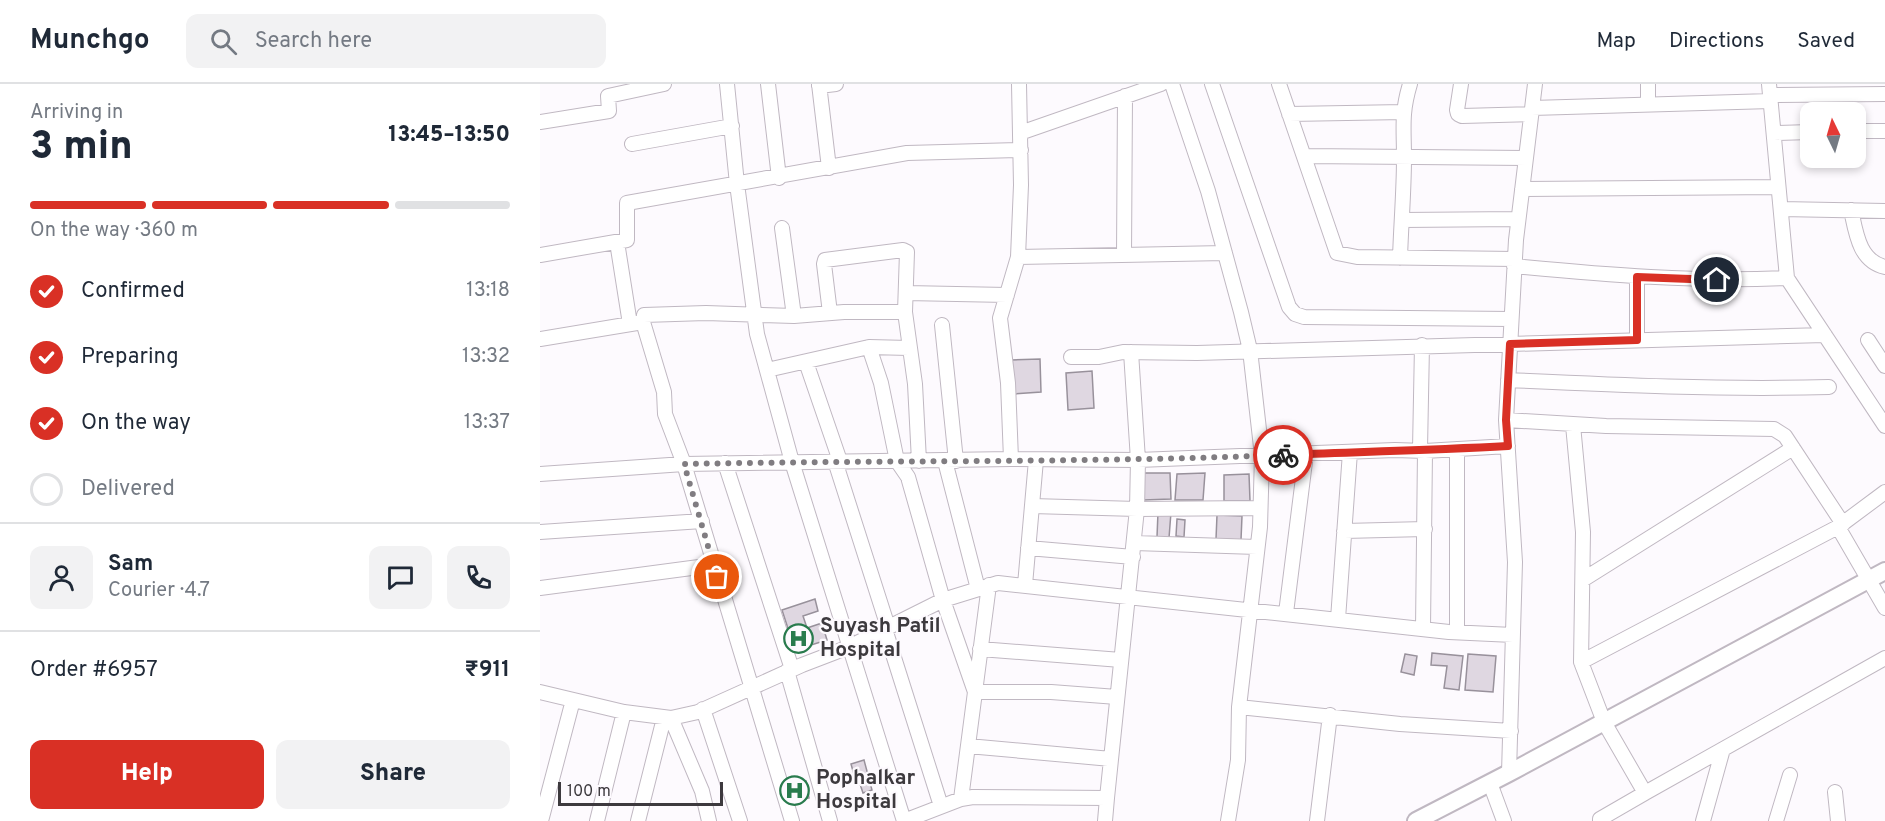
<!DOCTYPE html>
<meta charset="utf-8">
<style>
:root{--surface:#fff;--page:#f2f2f3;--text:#1f2937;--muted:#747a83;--line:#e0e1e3;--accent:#d93025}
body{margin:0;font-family:Overpass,sans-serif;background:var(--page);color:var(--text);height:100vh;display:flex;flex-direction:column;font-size:22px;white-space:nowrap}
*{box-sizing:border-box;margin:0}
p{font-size:20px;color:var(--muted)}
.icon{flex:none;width:33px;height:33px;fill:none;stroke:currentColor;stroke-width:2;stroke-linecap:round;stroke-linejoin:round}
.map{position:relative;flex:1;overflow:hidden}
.side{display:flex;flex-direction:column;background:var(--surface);width:540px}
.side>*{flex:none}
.needle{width:39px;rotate:355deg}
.buttons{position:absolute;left:1260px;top:18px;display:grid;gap:12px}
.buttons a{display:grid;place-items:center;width:66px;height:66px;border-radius:12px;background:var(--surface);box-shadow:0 3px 9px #0003;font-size:30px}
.scale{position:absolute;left:18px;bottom:15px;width:165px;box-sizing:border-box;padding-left:6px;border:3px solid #3d3a3e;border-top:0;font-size:16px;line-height:21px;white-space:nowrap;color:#3d3a3e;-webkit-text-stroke:4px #fdfafe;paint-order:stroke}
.pin{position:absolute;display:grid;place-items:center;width:51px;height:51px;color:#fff;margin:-26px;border:3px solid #fff;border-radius:50%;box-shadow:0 2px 6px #0007}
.courier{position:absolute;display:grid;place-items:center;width:60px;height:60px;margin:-30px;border:4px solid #d93025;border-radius:50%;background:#fff;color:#222;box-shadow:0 2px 8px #0007}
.head em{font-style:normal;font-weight:800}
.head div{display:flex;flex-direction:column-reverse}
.head{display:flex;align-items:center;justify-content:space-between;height:102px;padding:0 30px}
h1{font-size:39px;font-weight:800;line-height:45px}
.bar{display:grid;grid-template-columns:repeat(4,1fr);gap:9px 6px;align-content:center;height:72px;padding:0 30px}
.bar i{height:8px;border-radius:4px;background:var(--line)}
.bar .selected{background:var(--accent)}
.bar p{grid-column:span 4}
.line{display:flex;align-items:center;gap:15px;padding:0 30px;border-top:2px solid var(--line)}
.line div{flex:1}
.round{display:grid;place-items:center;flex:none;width:63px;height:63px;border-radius:12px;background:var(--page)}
ol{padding:0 30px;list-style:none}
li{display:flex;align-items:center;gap:18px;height:66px}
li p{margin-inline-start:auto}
li .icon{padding:6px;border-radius:50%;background:var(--accent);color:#fff;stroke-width:4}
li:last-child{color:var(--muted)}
li i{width:33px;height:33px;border:3px solid var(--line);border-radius:50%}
.button{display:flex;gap:12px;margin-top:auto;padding:12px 30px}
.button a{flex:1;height:69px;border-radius:12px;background:var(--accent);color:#fff;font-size:24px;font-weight:800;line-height:69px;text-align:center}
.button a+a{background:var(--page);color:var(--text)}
header{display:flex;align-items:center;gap:36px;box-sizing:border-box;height:84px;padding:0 30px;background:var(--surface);border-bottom:2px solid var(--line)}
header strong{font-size:28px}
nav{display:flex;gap:33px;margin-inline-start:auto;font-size:21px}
.search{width:420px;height:54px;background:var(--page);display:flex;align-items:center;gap:15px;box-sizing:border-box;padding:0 21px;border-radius:12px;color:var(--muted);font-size:22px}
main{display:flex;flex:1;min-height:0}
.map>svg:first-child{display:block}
.building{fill:#dfd7e1;stroke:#98919b;stroke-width:1.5}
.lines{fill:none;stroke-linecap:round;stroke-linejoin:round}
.minor-casing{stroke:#c0b8c2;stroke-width:16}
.tertiary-casing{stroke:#c0b8c2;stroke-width:20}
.minor{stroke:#fff;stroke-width:14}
.tertiary{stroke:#fff;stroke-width:16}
.done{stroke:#807d81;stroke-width:6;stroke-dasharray:0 10.8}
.route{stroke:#d93025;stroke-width:8}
.labels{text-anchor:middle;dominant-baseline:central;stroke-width:4.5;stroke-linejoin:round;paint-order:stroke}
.poi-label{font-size:21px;font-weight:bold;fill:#3d3a3e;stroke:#fdfafe;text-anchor:start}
</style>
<header>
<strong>Munchgo</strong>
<div class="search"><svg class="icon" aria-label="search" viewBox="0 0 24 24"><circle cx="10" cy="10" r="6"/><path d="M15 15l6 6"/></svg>Search here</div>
<nav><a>Map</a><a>Directions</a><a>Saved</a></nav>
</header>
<main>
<section class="side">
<div class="head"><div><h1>3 min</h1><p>Arriving in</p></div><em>13:45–13:50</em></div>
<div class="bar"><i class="selected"></i><i class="selected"></i><i class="selected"></i><i></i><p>On the way · 360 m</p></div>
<ol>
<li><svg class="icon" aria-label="check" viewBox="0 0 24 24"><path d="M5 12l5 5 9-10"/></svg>Confirmed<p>13:18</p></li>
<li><svg class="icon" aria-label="check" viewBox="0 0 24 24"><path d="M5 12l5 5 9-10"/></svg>Preparing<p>13:32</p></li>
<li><svg class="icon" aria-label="check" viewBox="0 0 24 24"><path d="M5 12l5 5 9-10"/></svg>On the way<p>13:37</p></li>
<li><i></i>Delivered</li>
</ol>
<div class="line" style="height:108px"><a class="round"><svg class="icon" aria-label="person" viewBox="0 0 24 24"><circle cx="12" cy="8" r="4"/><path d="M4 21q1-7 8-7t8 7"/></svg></a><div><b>Sam</b><p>Courier · 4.7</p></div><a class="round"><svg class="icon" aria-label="chat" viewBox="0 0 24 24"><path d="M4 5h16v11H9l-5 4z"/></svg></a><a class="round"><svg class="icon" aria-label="phone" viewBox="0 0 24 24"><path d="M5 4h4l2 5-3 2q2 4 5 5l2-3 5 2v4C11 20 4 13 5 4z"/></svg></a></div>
<div class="line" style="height:78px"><div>Order #6957</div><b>₹911</b></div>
<div class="button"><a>Help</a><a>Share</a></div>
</section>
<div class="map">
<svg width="1345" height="737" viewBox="0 0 1345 737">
<rect width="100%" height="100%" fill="#fdfafe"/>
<!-- building -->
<path class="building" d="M500,275L501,308L474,310L472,276Z
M552,287L554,324L528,326L526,289Z
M603,389H630L631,415L603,416Z
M665,389L663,416H635L637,390Z
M709,390L710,417H684V391Z
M618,428H631L629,454L617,453Z
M677,431L702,432L701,456L676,455Z
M637,435L645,436L644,453L636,452Z
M275,515L278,527L263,532L267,544L282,539L287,556L255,566L242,526Z
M892,569L923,572L919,606L904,604L907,582L891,581Z
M865,570L877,572L874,591L861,588Z
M928,570L956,572L953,608L925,606Z
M324,676L332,706L323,709L319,697L316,698L311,680Z
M266,697L269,714L249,718L246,702Z"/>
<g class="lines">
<defs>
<path id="minor" d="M187,0L197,100L217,250L252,378L364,737L421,715L433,713L567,714L565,737
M228,0L239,94
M279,0L289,84
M632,0L668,107L701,228L710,266L722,372L720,443L699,623L698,676L688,737
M672,0L749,223L755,230L764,233L971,235
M739,0L797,169L817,173L975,175
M921,0L917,26L918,30L922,32L991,30
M1108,0V20
M1229,0L1247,194L1345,342
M279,2L296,0
M1230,11L1345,10
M992,24L1231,17
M749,30L864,28
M0,38L69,27L68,12L124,0
M1316,47H1345
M480,49L621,0
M1234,49L1270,48
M92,60L192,42
M764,72L986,74
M982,105L1238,103
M1241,125L1345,127
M1311,126C1316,149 1319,177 1345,183
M862,136L978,135
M242,144L254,232
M77,158L90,240
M0,171L87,156V119L367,69L481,66
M584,171L585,12
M478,173L685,169
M860,174C861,141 864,107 864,74C864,44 861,30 870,0
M974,182C1067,191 1154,198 1247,194
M1097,193V256
M366,209L467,211
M290,229L284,180L285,176L363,166L367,168L365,228L375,300L379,377
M103,238L124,308L125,330L144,380L252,737
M402,241L416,377
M0,255L103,238L104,231L166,229L254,232L304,228H365
M1328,256L1345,282
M329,263L341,299L357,377L368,393L403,516L435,608H511L577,613
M531,273H559L583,268L657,269L1285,251
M266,278L300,377
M227,286L329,263L369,264
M968,296C1075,301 1182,306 1289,303
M966,336L1066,342L1234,345L1245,352L1303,440
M1033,341L1043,448L1041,578
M880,365L882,261
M471,375L468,299L460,234L478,173L481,101L479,0
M295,377L348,543
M405,377L438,505
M185,379L252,585
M0,390L144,380L471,375L598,376L855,366L885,367L968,362
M492,422L597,425L720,424
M1298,443L1345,408
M804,447L885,445
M0,448L162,437
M594,459L717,463
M488,464L593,473
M1044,495L1253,364
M485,501L496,376
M0,504L174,481
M746,529L766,370
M798,535L810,368
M345,545L401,722
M883,545L885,367
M917,548V365
M440,565L581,576
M247,587L290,737
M0,608L84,628L131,634L158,628L262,581L309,563L403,516L458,499L909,548L973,551
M699,623L860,640L971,647
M163,625L200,737
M131,634L162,707L169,737
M428,662L571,675
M969,689L975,478L966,336L976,156L995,0
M950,699L964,737
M1295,708L1298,737
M1105,709L1345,574
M567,714L597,425L598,376L591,268
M421,715L449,501
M1,737L33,616
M57,737L84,628
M98,737L124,634
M777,737L790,631
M1060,737V735L1105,709L1064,638L1041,578L1298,443L1345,524
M1163,737L1183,665
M1236,737L1250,691"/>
<path id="tertiary" d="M876,737L969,689L1345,487"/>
</defs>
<!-- minor casing -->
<use href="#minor" class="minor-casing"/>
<!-- tertiary casing -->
<use href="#tertiary" class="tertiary-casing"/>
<!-- minor -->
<use href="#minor" class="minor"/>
<!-- tertiary -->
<use href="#tertiary" class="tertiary"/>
</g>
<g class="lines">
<!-- done -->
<path class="done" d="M177,493L144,380C344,376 543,379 743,371"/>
<!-- route -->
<path class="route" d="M743,371C818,368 893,366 968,362L966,336L970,260L1097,256V193L1177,196"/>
</g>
<!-- icons -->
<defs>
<symbol id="hospital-ring" viewBox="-11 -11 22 22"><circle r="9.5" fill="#fdfafe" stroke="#297b4d" stroke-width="1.5"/><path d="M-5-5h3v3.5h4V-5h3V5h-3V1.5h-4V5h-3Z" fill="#297b4d"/></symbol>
</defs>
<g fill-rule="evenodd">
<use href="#hospital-ring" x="242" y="538" width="33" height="33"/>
<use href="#hospital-ring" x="238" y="690" width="33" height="33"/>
</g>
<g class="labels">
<!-- poi labels -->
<g class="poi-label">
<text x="280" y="542">Suyash Patil<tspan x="280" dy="24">Hospital</tspan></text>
<text x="276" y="694">Pophalkar<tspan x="276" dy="24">Hospital</tspan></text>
</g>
</g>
</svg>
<div class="buttons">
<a><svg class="needle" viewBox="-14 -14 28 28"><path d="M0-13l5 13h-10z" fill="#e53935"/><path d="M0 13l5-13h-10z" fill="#747a83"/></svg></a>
</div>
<div class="scale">100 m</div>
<div class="pin" style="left:177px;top:493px;background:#ea580c"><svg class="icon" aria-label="bag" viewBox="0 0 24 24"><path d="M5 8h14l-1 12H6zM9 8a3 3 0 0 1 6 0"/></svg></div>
<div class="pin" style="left:1177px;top:196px;background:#1f2937"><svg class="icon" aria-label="home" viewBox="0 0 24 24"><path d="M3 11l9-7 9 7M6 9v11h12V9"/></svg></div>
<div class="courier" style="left:743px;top:371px"><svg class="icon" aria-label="bike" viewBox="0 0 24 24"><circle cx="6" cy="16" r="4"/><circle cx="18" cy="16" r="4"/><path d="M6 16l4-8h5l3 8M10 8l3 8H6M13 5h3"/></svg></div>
</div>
</main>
